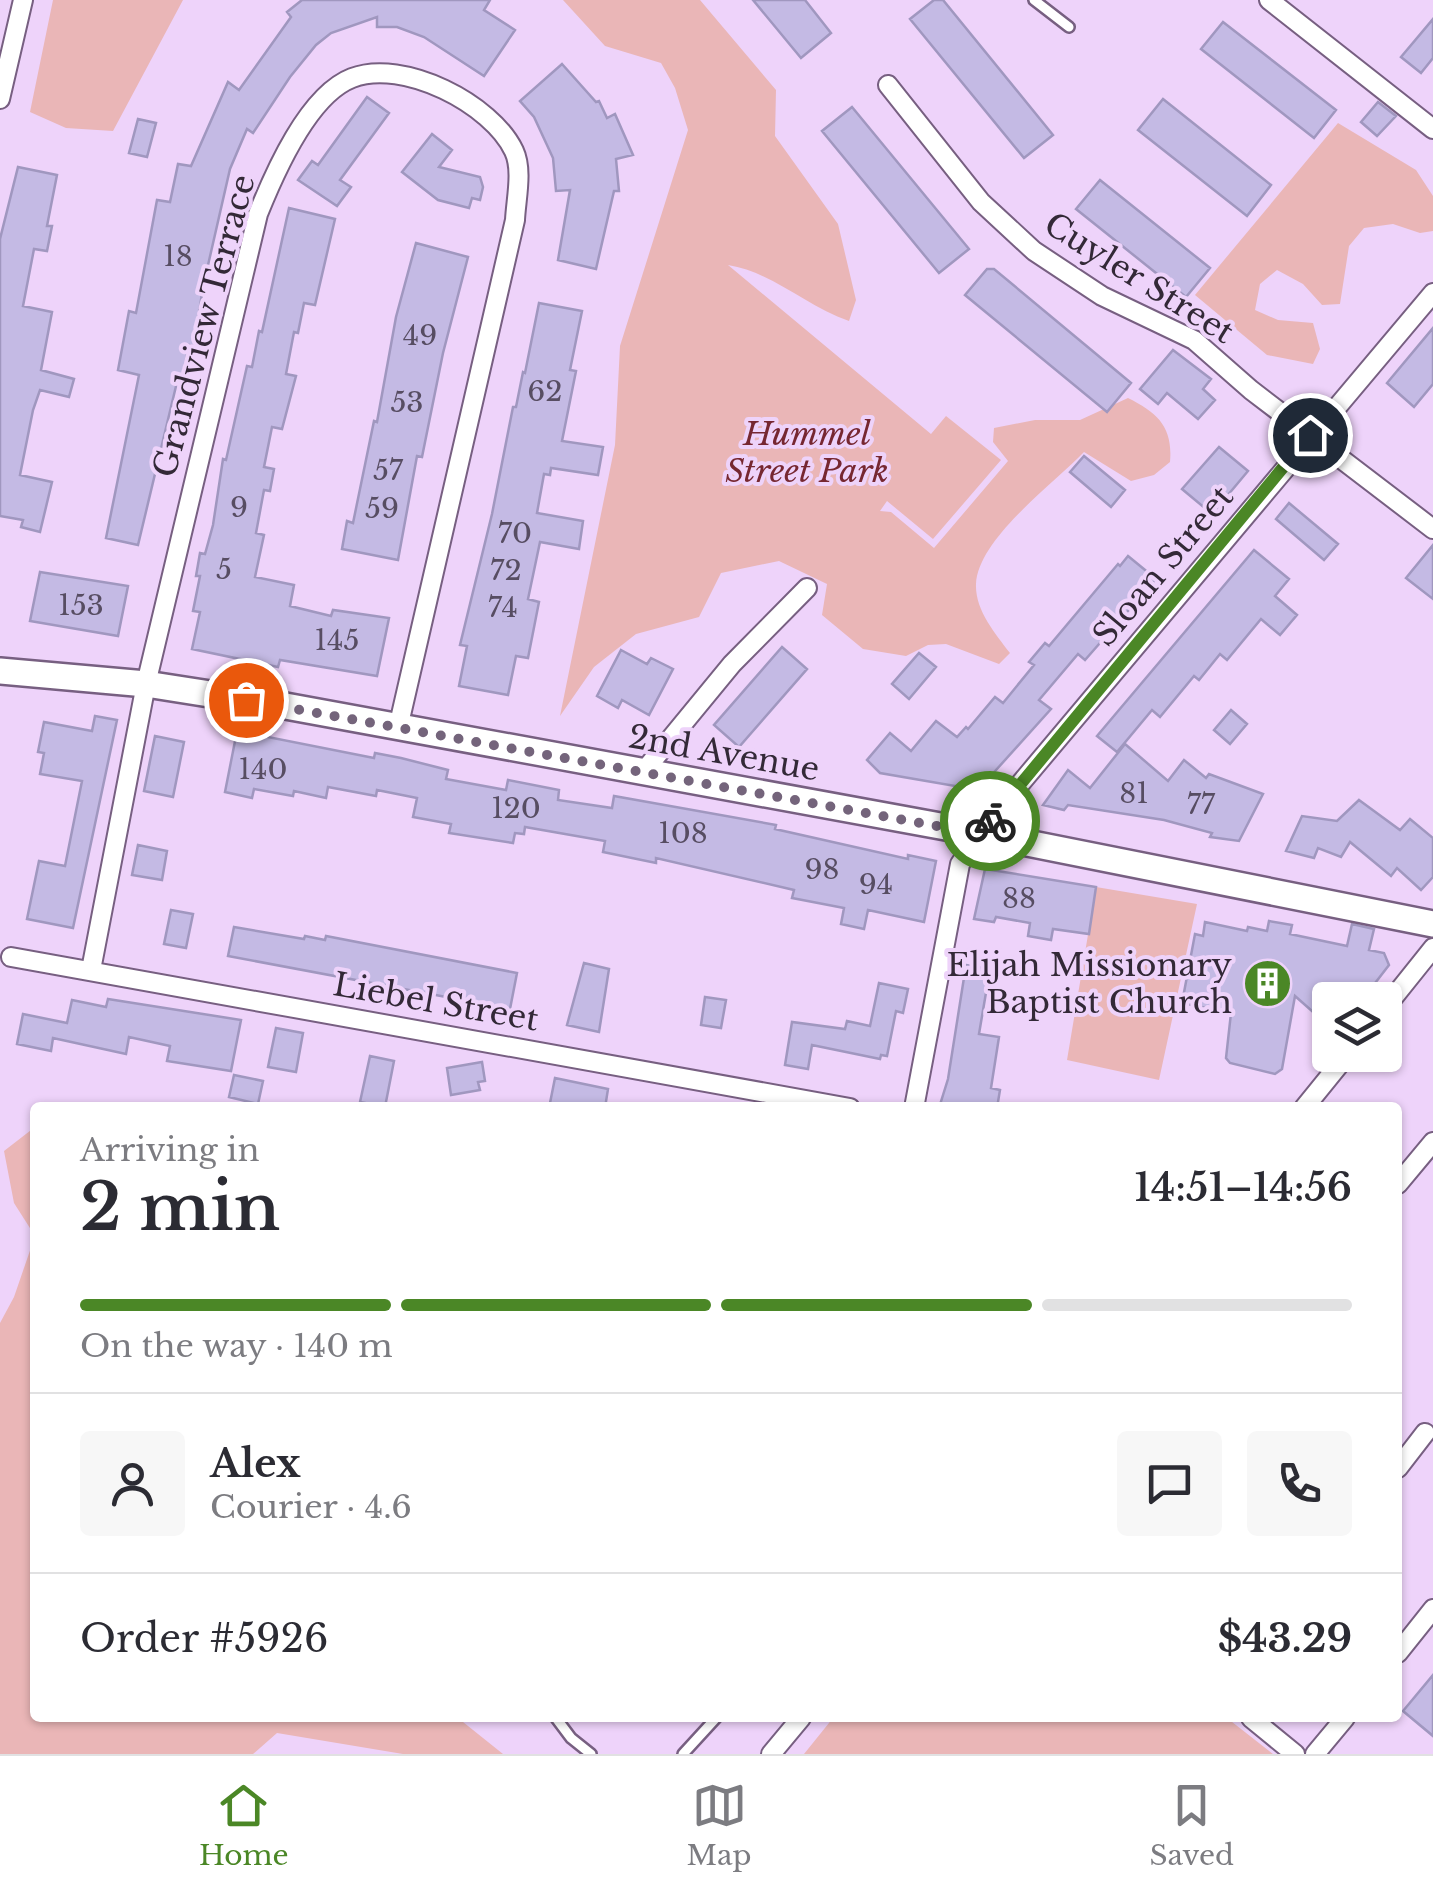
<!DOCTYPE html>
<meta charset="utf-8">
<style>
:root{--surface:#fff;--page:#f7f7f7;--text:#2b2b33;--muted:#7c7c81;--line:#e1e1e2;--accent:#4b8726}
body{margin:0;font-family:"Libre Baskerville",serif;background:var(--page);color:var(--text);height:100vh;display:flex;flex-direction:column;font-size:38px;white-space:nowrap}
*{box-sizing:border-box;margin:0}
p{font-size:32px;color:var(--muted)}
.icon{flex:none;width:55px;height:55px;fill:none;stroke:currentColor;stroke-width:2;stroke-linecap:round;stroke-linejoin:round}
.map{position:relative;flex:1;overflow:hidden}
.sheet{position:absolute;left:30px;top:1102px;width:1372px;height:620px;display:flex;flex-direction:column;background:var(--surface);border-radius:10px;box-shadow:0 2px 8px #0004}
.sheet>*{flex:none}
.buttons{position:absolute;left:1312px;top:982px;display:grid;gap:20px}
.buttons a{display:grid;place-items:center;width:90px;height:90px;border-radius:10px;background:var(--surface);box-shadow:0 2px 8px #0004;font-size:50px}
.pin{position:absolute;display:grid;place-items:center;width:85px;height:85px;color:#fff;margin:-42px;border:5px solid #fff;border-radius:50%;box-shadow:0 2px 10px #0007}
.courier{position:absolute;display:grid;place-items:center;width:100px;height:100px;margin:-50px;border:8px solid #4b8726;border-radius:50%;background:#fff;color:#222;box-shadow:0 2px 12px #0007}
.head em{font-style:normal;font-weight:600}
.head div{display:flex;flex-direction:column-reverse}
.head{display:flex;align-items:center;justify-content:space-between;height:170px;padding:0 50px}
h1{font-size:65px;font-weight:600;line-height:75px}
.bar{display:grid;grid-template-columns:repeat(4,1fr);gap:15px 10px;align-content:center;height:120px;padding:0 50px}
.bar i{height:12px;border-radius:8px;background:var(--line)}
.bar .on{background:var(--accent)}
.bar p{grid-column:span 4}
.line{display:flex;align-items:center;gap:25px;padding:0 50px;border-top:2px solid var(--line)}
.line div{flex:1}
.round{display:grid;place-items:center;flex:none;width:105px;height:105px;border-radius:10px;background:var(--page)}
.tabs{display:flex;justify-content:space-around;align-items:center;height:140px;border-top:2px solid var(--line);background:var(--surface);font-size:28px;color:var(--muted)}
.tabs a{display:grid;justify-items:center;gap:5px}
.tabs .on{color:var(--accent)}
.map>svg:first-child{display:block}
.green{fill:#eab6b7}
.building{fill:#c4bae4;stroke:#a097bf;stroke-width:2.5}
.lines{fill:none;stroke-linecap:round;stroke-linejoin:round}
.lane-casing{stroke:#775f81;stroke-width:14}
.street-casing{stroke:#775f81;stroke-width:22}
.secondary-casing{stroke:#775f81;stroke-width:30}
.lane{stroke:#fff;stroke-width:9}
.street{stroke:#fff;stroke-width:18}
.secondary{stroke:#fff;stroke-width:25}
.done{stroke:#74647b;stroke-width:10;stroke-dasharray:0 18}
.route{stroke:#4b8726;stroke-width:12}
.labels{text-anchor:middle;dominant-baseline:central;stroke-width:8;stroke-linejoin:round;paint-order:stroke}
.number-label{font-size:28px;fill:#574d62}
.street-label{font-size:32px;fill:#332937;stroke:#eed3fa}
.park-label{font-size:32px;font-style:italic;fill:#762731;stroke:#eed3fa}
.poi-label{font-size:32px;fill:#332937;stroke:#eed3fa;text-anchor:end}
</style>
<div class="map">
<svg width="1433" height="1754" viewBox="0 0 1433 1754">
<rect width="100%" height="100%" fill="#eed3fa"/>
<!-- green -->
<path class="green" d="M53,0H183L113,131L66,128L30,112Z
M563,0H700L776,90L775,136L838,224L856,300L849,321C806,306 772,272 728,265L931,434L946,416L1001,460L933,539L887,501L880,511L891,512L934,548L1008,461L993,442L994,428L1035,420H1080L1128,398C1158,413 1173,427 1170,462L1154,475L1131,481L1084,452C1053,484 978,539 976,584C975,610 995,633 1010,653L999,664L946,644L928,645L906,656L863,649L822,615L827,584L779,561L721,573L699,617L636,634L594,667L560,716L615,445L620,346L688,130L675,88L661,63L605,46Z
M1338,123L1416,170L1433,196V231L1420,233L1393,224L1364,228L1349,246L1340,304L1322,305L1303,284L1277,270L1260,284L1255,310L1278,320L1313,323L1320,349L1313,364L1267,355L1195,295Z
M1096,887L1197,904L1159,1080L1067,1060Z
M35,1127V1718H458L503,1754H403L277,1733L253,1754H0V1323L14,1297L35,1236L14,1203L4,1151Z
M833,1718H1227L1273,1754H804Z"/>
<!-- building -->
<path class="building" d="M302,0H490L484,10L515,30L484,76L424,37L397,27H377V17L331,33L316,45L290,77L253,133L247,129L230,169L203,287L194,346L189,345L181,383L177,382L138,545L106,538L139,375L118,370L129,311L136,313L157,200L170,202L178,164L191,166L228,82L239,90L291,17L287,12Z
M753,0H805L831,33L801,58Z
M934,0H943L1053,135L1024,158L910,19Z
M1433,19V58L1421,73L1401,57Z
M1223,22L1336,110L1314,138L1201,49Z
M562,64L596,102L599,101L607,118L615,114L633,155L616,159L619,191H614L596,269L558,260L570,190L556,191L553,158L534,117L520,101Z
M367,97L389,113L340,180L351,187L337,206L298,180L312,161L318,165Z
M1163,99L1271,185L1247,216L1138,130Z
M1378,102L1396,116L1377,136L1361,122Z
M852,107L969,249L939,273L822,131Z
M138,119L156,123L147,157L129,153Z
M432,134L452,150L439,167L480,177L483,187L480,200L472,198L469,208L438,200L402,172Z
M18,167L57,175L47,226H52L47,251L34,249L23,306L52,312L41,370L74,379L69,397L40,390L33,410L20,475L52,482L40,532L21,527L23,520L0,516V239Z
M1100,180L1210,268L1186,297L1076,209Z
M289,208L335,219L315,305L304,303L298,333L294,332L286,374L296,376L282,429L272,427L264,467L274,469L270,491L264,490L256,533L264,535L255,577L294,585L290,606L331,616L333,610L389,618L377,676L280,660L278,667L192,649L200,612L193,611L200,576H196L200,553L205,554L213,525L223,459L226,460L247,366L252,367L259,331L262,332Z
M416,243L468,257L443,353L422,457L417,456L398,560L342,549L347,521L353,523L374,421L377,422L396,317Z
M987,269H994L1131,383L1107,412L965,295Z
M539,303L582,311L570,370L576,371L562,441L603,447L598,475L551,468L550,475L544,474L537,513L583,521L579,549L540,542L528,599L539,602L528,658L516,656L508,695L459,686L467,646L460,645L492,514L513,407H516L523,372L525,373Z
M1433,328V384L1414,407L1387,383Z
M1173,350L1211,379L1203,389L1215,400L1198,419L1167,393L1158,404L1140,389Z
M1219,447L1248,471L1212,514L1182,489Z
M1084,456L1125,490L1111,507L1070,472Z
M1289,503L1338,544L1324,560L1276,519Z
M1433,545V599L1406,578Z
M1254,550L1289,579L1275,596L1297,615L1280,635L1261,619L1227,660L1220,654L1199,680L1194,676L1160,717L1152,710L1117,752L1097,736Z
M1128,556L1156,579L1085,660L1078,654L1039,700L1051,709L978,790L880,773L867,760L890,733L911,751L936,721L957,737L966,727L968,729L995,697L1003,703L1034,665L1029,662L1045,643L1049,646L1118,564L1120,566Z
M40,572L128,586L118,636L30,621Z
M782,647L807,669L739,747L714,725Z
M621,650L647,664L651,658L673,669L649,715L622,700L618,708L597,696Z
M919,653L936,667L909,699L892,684Z
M1231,710L1247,724L1230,744L1214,730Z
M95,716L117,720L73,928L27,919L39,861L65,866L82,781L40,774L44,753L38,752L44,722L92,731Z
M237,731L374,758L375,753L401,758L448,770L446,779L506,790L508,780L559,790L558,800L612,808L614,796L776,825L775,829L908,859V855L936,861L924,922L868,910L864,929L841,924L844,908L792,898L794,890L656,858V863L603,852L605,841L525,827L524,834L515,833L513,843L449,833L451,824L413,817L417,798L377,790L376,796L328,787L326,798L294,791L293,796L254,789L252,798L225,792Z
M155,736L184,742L173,797L144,791Z
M1125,744L1168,781L1184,760L1206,778L1209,774L1263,794L1239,841L1210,837L1212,833L1164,820L1068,805L1064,810L1043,805L1068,770L1090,788Z
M1359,800L1400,830L1410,819L1433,838V877L1421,890L1397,868L1391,876L1350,842L1341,857L1318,848L1314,858L1286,851L1302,816L1337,821Z
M138,845L167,851L162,880L132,875Z
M985,869L1096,887L1089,934L1053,929L1051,940L1028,936L1030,923L996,917L994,922L974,919Z
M171,910L193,914L186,948L164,944Z
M1269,921L1292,925L1290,934L1347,946L1352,924L1374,929L1369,950L1384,953L1389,965L1362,1000H1330V1027L1295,996L1282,1069L1275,1074L1230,1063L1226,1058L1231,1013L1182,1003L1195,934L1203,936L1205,922L1247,931L1248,927L1267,931Z
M234,927L304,939L305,936L325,940L326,936L517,973L510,1009L228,956Z
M584,963L609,969L599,1032L567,1025Z
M966,965L990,969L979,1034L999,1037L991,1088L1000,1090L997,1108H939L948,1079Z
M879,983L908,989L903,1013L896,1011L887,1056L881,1055L880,1059L812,1045L808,1069L785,1065L792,1022L845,1029L847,1021L870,1026Z
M705,997L726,1000L721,1028L701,1025Z
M108,999L241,1020L231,1071L167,1061L170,1046L129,1037L126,1054L53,1038L51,1051L17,1044L23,1014L67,1023L72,1000L106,1007Z
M276,1028L303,1033L296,1072L268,1067Z
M370,1056L394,1061L385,1107L360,1102Z
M482,1062L485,1081L478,1082L480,1090L451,1095L447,1068Z
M234,1075L263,1081L258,1104L229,1097Z
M555,1078L608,1089L605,1108H549Z
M1433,1675V1736L1403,1711Z"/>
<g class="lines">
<defs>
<path id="lane" d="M1034,0L1069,27
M556,1718L571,1738L591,1754
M683,1754L716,1718"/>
<path id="street" d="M1269,0L1433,129
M888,85L981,202L1034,251L1102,296L1194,340L1251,390L1433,529
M0,99L23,0
M644,771L732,664L807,588
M11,957L850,1108
M91,970L146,684L258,214C274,174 308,95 352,78C403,58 492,104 514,151C523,170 516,199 515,220L398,728
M1385,1008L1433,948
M914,1108L960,864L964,858L1004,803L1433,293
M1304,1108L1347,1055
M1398,1184L1433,1142
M1398,1468L1425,1433
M1398,1653L1433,1609
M1251,1718L1295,1754
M771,1754L801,1718
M1315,1754L1345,1718"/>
<path id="secondary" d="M0,671L146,684L280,705L962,830L1433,924"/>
</defs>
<!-- lane casing -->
<use href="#lane" class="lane-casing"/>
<!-- street casing -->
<use href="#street" class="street-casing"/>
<!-- secondary casing -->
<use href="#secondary" class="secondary-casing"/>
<!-- lane -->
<use href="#lane" class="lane"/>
<!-- street -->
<use href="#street" class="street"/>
<!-- secondary -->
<use href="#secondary" class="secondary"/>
</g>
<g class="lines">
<!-- done -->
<path class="done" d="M246,700L981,834L990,821"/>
<!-- route -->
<path class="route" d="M990,821L1310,435"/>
</g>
<!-- icons -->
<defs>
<symbol id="building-disc" viewBox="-11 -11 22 22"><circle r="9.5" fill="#4b8726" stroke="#eed3fa"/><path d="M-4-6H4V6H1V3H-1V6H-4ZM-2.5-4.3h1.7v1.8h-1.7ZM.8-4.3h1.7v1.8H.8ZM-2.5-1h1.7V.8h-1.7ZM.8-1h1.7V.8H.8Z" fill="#fff"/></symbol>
</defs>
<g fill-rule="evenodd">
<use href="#building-disc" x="1240" y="956" width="55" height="55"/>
</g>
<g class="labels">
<!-- number labels -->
<g class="number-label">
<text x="178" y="256">18</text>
<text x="420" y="335">49</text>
<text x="545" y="391">62</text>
<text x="407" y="402">53</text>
<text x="388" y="470">57</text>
<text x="239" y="507">9</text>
<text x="382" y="508">59</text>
<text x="515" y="533">70</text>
<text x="224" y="569">5</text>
<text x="506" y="570">72</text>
<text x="81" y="605">153</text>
<text x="503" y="607">74</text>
<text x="337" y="640">145</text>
<text x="263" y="769">140</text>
<text x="1134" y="793">81</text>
<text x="1201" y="804">77</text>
<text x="516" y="808">120</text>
<text x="683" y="833">108</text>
<text x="822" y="869">98</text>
<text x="876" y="884">94</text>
<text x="1019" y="898">88</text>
</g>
<!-- street labels -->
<g class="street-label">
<text transform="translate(1139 278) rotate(32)">Cuyler Street</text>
<text transform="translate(204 326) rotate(-75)">Grandview Terrace</text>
<text transform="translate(1163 566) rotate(-50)">Sloan Street</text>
<text transform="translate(724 753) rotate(10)">2nd Avenue</text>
<text transform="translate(436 1002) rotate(10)">Liebel Street</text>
</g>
<!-- park labels -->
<g class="park-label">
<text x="807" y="434">Hummel<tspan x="807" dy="37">Street Park</tspan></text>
</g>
<!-- poi labels -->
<g class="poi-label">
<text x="1232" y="965">Elijah Missionary<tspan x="1232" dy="37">Baptist Church</tspan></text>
</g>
</g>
</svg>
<div class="buttons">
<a><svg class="icon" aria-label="layers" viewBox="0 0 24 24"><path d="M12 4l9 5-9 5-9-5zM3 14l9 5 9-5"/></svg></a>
</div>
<div class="pin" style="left:246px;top:700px;background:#ea580c"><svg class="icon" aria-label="bag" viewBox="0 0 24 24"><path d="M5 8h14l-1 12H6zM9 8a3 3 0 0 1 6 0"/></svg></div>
<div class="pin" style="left:1310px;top:435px;background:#1f2937"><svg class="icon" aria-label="home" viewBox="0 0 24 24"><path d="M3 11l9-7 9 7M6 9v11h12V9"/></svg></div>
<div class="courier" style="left:990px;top:821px"><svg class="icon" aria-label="bike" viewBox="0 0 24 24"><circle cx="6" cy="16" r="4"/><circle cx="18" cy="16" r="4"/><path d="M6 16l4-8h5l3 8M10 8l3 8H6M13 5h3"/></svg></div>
<section class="sheet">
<div class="head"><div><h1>2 min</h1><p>Arriving in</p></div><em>14:51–14:56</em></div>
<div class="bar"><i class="on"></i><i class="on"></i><i class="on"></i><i></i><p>On the way · 140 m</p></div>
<div class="line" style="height:180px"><a class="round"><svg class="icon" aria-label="person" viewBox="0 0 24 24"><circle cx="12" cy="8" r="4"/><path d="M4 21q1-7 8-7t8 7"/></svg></a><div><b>Alex</b><p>Courier · 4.6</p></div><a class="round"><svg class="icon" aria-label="chat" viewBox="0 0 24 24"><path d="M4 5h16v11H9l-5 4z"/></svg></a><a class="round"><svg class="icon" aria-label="phone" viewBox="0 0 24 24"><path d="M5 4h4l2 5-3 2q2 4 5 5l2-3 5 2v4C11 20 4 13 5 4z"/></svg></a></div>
<div class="line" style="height:130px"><div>Order #5926</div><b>$43.29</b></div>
</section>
</div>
<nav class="tabs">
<a class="on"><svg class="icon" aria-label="home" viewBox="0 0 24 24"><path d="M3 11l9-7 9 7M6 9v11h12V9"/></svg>Home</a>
<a><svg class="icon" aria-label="map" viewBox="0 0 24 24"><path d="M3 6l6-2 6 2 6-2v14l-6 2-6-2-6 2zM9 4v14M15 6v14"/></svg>Map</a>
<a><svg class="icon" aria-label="saved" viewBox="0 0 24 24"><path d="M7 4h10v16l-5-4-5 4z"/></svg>Saved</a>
</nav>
